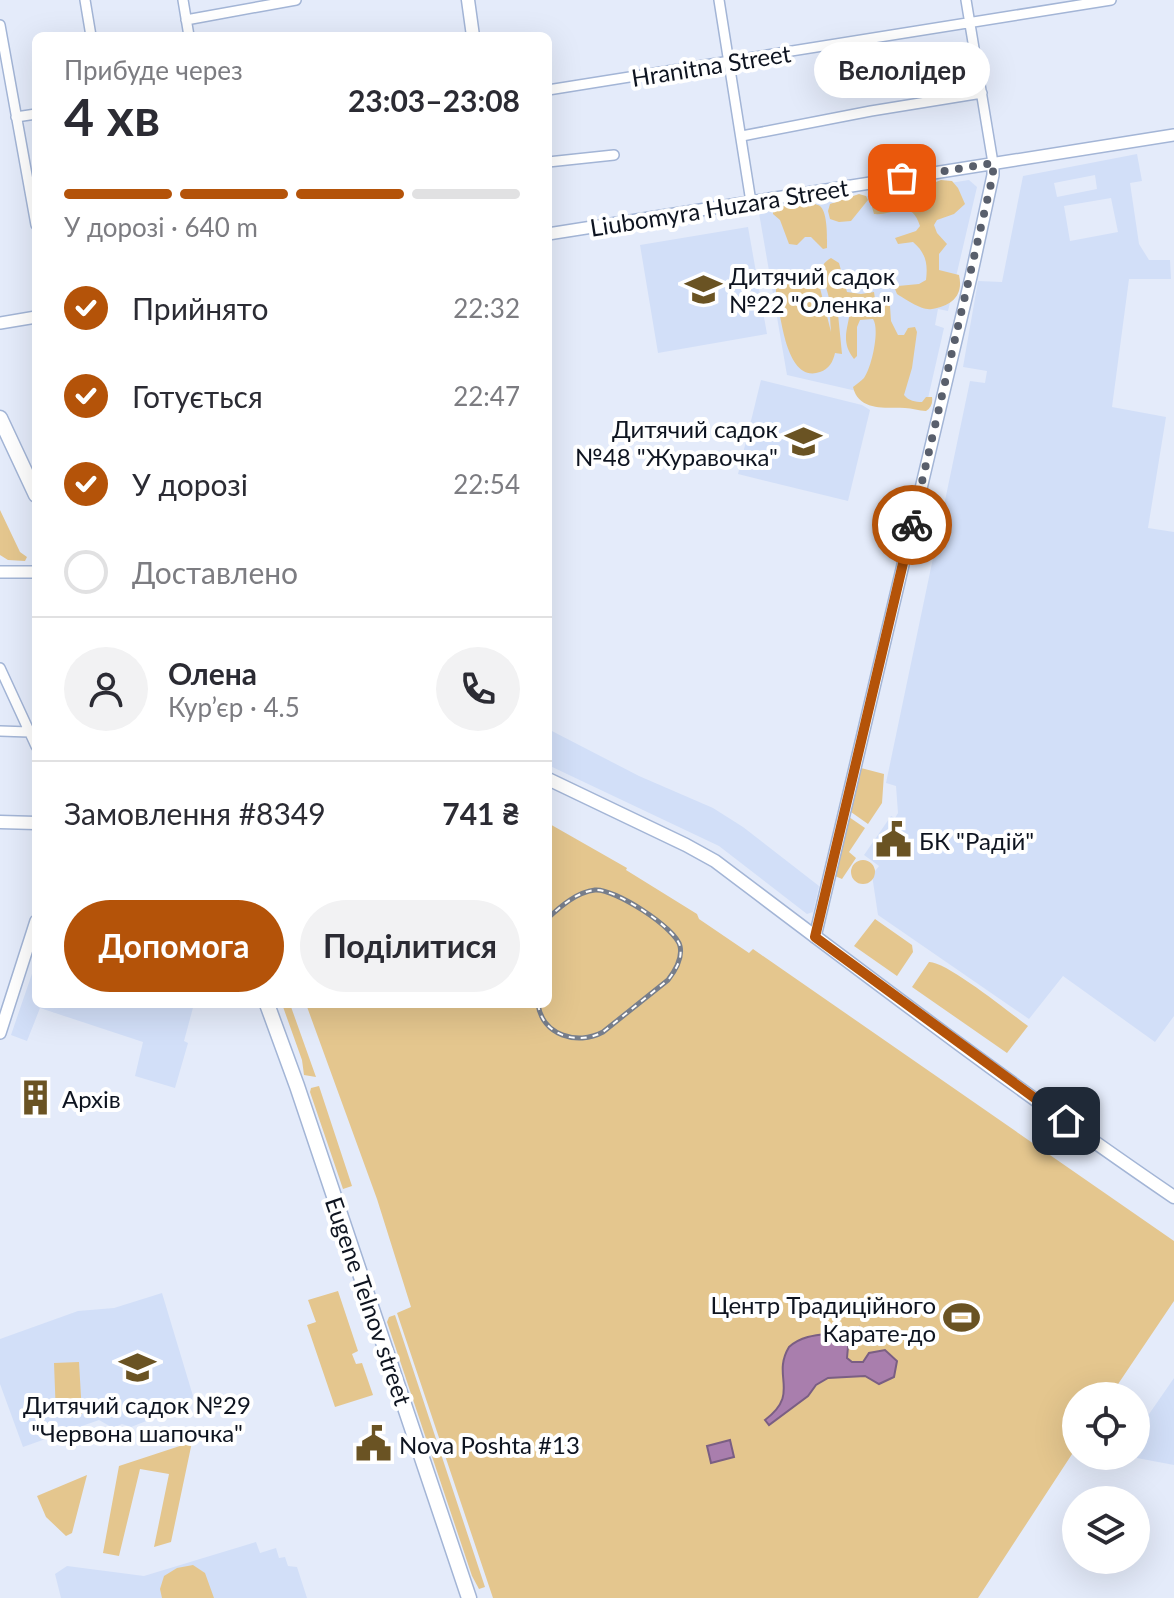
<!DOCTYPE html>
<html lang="uk">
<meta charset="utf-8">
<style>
:root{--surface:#fff;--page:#f2f2f3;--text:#2b2b33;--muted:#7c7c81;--line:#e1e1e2;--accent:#b45309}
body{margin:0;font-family:Lato,sans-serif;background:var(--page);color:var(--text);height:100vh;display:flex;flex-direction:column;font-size:30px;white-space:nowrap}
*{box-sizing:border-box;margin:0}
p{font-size:26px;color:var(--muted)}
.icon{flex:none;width:44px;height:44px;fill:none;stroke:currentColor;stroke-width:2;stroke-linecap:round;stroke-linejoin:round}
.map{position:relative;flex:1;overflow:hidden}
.panel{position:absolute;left:32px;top:32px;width:520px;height:976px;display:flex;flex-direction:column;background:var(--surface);border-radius:12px;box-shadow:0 8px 32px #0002}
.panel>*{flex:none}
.controls{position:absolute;left:1062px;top:1382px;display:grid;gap:16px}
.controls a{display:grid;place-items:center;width:88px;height:88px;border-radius:50%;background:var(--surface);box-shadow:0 8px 32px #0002;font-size:40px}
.pin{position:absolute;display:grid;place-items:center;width:68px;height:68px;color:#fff;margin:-34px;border-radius:16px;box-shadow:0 4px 12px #0006}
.courier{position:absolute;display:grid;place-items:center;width:80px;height:80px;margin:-40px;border:6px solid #b45309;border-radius:50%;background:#fff;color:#222;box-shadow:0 2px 10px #0007}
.bubble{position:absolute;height:56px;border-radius:28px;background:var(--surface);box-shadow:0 8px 32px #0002;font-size:26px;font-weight:700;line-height:56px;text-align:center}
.overview em{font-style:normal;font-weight:700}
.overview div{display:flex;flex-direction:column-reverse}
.overview{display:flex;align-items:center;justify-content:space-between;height:136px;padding:0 32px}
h1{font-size:52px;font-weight:700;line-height:60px}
.bar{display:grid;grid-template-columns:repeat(4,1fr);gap:12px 8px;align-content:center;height:96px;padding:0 32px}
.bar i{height:10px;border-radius:6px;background:var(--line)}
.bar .on{background:var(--accent)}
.bar p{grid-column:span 4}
.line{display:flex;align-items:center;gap:20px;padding:0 32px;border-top:2px solid var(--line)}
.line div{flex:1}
.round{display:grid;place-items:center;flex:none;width:84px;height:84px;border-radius:42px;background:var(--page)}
ol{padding:0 32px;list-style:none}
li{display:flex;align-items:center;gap:24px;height:88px}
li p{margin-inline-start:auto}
li .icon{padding:8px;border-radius:50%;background:var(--accent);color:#fff;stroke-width:4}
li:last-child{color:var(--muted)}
li i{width:44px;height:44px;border:4px solid var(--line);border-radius:50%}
.action{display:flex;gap:16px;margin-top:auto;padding:16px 32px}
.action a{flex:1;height:92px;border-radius:48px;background:var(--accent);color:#fff;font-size:32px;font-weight:700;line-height:92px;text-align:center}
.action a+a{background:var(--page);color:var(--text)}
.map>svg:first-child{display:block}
.built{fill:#d2dff8;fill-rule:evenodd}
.green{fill:#e4c68e}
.water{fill:#a97ead;stroke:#7a5e83;stroke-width:2}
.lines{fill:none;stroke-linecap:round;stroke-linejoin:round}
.minor-casing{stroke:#a3b5d6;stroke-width:12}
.tertiary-casing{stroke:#a3b5d6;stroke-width:14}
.secondary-casing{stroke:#a3b5d6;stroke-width:15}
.primary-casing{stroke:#a3b5d6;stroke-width:17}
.minor{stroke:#fff;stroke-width:9}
.tertiary{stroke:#fff;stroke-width:11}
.secondary{stroke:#fff;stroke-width:12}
.primary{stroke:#fff;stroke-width:14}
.rail-casing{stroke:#777e8b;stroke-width:5}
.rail{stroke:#fff;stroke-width:2;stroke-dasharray:6;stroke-linecap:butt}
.done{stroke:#595f6c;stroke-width:8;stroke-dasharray:0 14.4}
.route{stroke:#b45309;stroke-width:10}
.labels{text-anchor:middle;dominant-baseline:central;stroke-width:8;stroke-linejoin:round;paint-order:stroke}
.street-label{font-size:24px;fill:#0e1420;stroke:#fff}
.poi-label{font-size:24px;fill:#0e1420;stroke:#fff;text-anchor:start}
</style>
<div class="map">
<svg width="1174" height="1598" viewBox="0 0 1174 1598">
<rect width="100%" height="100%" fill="#e4ebfa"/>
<!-- built -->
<path class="built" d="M1137,154L1142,181L1130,183L1139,244L1149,260H1170L1171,279H1129L1112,407L1166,417L1148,528L1174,532V1016L1155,1042L1063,976L1029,1019L878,915L872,875L879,866L864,855L891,816L895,818L898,813L896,786L886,783L970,381L985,383L987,371L963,367L978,281L1002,282L1023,176ZM1095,175L1097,189L1057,197L1054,183ZM1111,198L1118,232L1070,241L1064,206Z
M969,180L977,187L948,311L938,309L935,325L944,328L926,407L787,375L759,213Z
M748,227L767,334L658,353L640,245Z
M761,380L862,405L870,410L848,501L738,474Z
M548,729L639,776L713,808L743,827L819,886L813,912L807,914L719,846L548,765Z
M36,962V1004H194L184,1041L188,1043L175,1088L135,1076L143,1042L40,1008L27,1041L11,1035Z
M162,1293L193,1396L190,1404L131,1427L122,1424L113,1428L99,1420L23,1447L0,1384V1339L78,1311L114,1308Z
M1174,1378V1465L1137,1458L1136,1433Z
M256,1542L260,1553L276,1548L279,1558L285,1557L288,1566L297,1567L307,1598H61L55,1574L67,1566L144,1576Z"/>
<!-- green -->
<path class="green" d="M941,180L952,181L958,188L965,204L954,214L937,220L934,225L937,233L947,244L939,254V270L959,275C964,296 951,306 932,309C922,311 905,299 897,294L895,289L898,286L919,284L926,280C928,264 926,253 913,242L898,244L895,238L916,231L920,226C911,197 894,216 874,214L872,207C876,200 880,199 886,195C909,182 920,189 941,180Z
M859,194L866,196L868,200L851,221L839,222L830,219L828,211L830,204Z
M806,202C809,203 817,204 820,206C828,213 827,238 827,248L823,249L811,237H805L797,245L789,244L780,220L773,214V208Z
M831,258L839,263L847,292L861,294L874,292L875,299L865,309L866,313H871C875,304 882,300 890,306L891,321L898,335H904L908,328L915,327L917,332L912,368L904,395C909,401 915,402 922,402L926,397H932C933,403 931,408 926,411C919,411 912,408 905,408C886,407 859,412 853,387C857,384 861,381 864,378C872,367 880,329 873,319L860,320L857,327V356L854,359C838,339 851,324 850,305L841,306L838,314L842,354L835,353C833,362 829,369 820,372C786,384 781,316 776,293C775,273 795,266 812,274L819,284L831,332C830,322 830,309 829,299C827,282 812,269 831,258Z
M0,510L20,552L27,557L25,561L8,560L0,555Z
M861,768L884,774L882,803L868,824L851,812Z
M849,817L865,828L849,852L856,858L842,879L835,876Z
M548,823L627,868L626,870L697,914L699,919L749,953L753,949L1174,1241V1301L1110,1396H1076V1448L978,1598H493L397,1313L411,1307L377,1199L306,1004H548Z
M851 872a12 12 0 1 1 24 0a12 12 0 1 1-24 0Z
M875,919L912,945L913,952L897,976L854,946Z
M929,962C946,961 1010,1013 1028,1026L1007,1053L912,987Z
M282,1004H290L316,1077L304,1075L302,1060Z
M319,1086L352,1186L343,1189L310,1092L311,1088Z
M338,1291L358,1351L352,1354L356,1364L362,1363L373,1395L335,1407L307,1325L316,1322L308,1300Z
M395,1315L485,1587L479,1589L472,1576L387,1322L389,1317Z
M79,1362L82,1414L56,1416L54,1363Z
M192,1442L171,1542L154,1547L169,1474L140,1469L119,1556L103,1553L119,1466Z
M87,1475L72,1533L66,1536L46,1517L37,1496Z
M193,1565L205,1573L214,1598H162L160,1589L164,1576L177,1568Z"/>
<!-- water -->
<path class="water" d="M859,1327L862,1334L848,1347L847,1358L852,1362H863L869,1353L885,1350L897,1361L894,1377L879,1384L865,1376L828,1378L816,1385L808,1396L769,1425L765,1420C801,1393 771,1377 789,1347C809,1329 836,1338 859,1327Z
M730,1440L734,1457L711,1463L707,1446Z"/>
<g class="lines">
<defs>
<path id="minor" d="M85,0L91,36
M183,0L189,36
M719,0L751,202
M966,0L993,163
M186,20L296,0
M0,25L36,225
M548,90L1111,0
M16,117L36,114
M742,136L871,111L982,93
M548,162L614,155
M0,668L36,746
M0,731L29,732"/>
<path id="tertiary" d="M548,234L1174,135
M0,323L36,317
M0,572H36
M815,937L971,277L993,175V163
M0,1033L36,921"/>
<path id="secondary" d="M468,0L473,36
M548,779L686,845L715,861C866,975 1017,1090 1174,1197
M0,822L36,823"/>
<path id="primary" d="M0,418L36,495
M267,1004L297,1086L469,1598"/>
</defs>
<!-- minor casing -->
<use href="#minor" class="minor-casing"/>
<!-- tertiary casing -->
<use href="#tertiary" class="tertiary-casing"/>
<!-- secondary casing -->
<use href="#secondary" class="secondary-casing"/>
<!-- primary casing -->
<use href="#primary" class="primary-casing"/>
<!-- minor -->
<use href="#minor" class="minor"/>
<!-- tertiary -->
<use href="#tertiary" class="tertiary"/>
<!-- secondary -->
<use href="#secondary" class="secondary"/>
<!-- primary -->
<use href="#primary" class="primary"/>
<defs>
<path id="rail" d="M538,1004C542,1035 577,1046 603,1032L668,980C675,971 683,959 680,946C676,928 614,888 595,890C577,892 561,906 548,918"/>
</defs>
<!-- rail casing -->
<use href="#rail" class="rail-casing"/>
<!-- rail -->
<use href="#rail" class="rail"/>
</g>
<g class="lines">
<!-- done -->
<path class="done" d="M902,178L993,163V175L912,525"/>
<!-- route -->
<path class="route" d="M912,525L815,937L1066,1121"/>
</g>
<!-- icons -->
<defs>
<symbol id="school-bare" viewBox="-9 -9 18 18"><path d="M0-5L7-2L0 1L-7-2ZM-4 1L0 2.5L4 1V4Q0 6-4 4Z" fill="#6a5323" stroke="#fff" stroke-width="2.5" paint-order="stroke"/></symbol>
<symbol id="civic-bare" viewBox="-9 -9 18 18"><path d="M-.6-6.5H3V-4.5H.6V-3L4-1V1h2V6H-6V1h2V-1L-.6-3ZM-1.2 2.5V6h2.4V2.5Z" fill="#6a5323" stroke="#fff" stroke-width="2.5" paint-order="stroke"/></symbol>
<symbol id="building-bare" viewBox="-9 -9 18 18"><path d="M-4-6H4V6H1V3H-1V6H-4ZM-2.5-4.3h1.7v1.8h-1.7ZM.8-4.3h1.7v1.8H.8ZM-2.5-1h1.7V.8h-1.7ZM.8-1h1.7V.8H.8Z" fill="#6a5323" stroke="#fff" stroke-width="2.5" paint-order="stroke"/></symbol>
<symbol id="stadium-bare" viewBox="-9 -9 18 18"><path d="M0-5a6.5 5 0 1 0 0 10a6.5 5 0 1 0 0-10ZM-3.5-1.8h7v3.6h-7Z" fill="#6a5323" stroke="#fff" stroke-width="2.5" paint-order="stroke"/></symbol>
</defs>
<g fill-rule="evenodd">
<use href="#school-bare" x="678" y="264" width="51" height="51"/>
<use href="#school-bare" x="778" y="416" width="51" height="51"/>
<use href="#civic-bare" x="868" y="814" width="51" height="51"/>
<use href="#building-bare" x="10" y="1072" width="51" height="51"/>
<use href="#stadium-bare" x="936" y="1292" width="51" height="51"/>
<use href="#school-bare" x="112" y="1342" width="51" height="51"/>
<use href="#civic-bare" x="348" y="1418" width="51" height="51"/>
</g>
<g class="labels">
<!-- street labels -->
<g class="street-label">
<text transform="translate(711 65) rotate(-9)">Hranitna Street</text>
<text transform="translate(719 207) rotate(-9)">Liubomyra Huzara Street</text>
<text transform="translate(369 1301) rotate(71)">Eugene Telnov street</text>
</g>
<!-- poi labels -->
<g class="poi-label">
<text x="729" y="275">Дитячий садок<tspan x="729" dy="28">№22 "Оленка"</tspan></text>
<text x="778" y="428" text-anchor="end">Дитячий садок<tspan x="778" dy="28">№48 "Журавочка"</tspan></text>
<text x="919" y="840">БК "Радій"</text>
<text x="62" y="1098">Архів</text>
<text x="936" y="1304" text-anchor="end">Центр Традиційного<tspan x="936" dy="28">Карате-до</tspan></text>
<text x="137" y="1404" text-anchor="middle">Дитячий садок №29<tspan x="137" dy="28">"Червона шапочка"</tspan></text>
<text x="399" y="1444">Nova Poshta #13</text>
</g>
</g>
</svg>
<div class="controls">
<a><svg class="icon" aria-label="locate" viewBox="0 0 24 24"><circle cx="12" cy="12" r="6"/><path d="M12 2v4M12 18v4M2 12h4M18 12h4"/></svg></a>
<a><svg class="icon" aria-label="layers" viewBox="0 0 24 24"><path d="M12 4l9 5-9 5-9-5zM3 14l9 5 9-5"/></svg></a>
</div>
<div class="pin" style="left:902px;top:178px;background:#ea580c"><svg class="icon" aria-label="bag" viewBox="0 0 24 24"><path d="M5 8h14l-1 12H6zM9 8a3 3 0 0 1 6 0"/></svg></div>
<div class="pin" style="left:1066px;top:1121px;background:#1f2937"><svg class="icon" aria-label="home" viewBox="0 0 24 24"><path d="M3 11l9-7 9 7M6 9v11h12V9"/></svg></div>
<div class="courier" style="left:912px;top:525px"><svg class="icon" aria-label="bike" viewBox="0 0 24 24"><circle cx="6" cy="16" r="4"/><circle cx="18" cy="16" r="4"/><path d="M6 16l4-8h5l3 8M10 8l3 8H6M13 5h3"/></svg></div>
<div class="bubble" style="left:814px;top:42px;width:176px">Велолідер</div>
<section class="panel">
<div class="overview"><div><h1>4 хв</h1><p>Прибуде через</p></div><em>23:03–23:08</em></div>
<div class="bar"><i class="on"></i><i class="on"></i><i class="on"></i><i></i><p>У дорозі · 640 m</p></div>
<ol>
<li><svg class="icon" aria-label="check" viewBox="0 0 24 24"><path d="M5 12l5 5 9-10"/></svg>Прийнято<p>22:32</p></li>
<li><svg class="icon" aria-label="check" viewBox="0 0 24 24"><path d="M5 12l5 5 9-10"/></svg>Готується<p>22:47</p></li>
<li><svg class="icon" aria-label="check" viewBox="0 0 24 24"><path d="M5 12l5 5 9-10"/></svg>У дорозі<p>22:54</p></li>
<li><i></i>Доставлено</li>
</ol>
<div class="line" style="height:144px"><a class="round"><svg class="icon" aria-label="person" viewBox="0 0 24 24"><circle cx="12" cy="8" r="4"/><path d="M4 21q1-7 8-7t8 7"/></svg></a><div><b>Олена</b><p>Кур’єр · 4.5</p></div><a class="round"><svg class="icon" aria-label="phone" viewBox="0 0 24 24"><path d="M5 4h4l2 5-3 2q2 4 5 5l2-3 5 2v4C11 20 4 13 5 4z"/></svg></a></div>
<div class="line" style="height:104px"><div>Замовлення #8349</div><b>741 ₴</b></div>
<div class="action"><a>Допомога</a><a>Поділитися</a></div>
</section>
</div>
